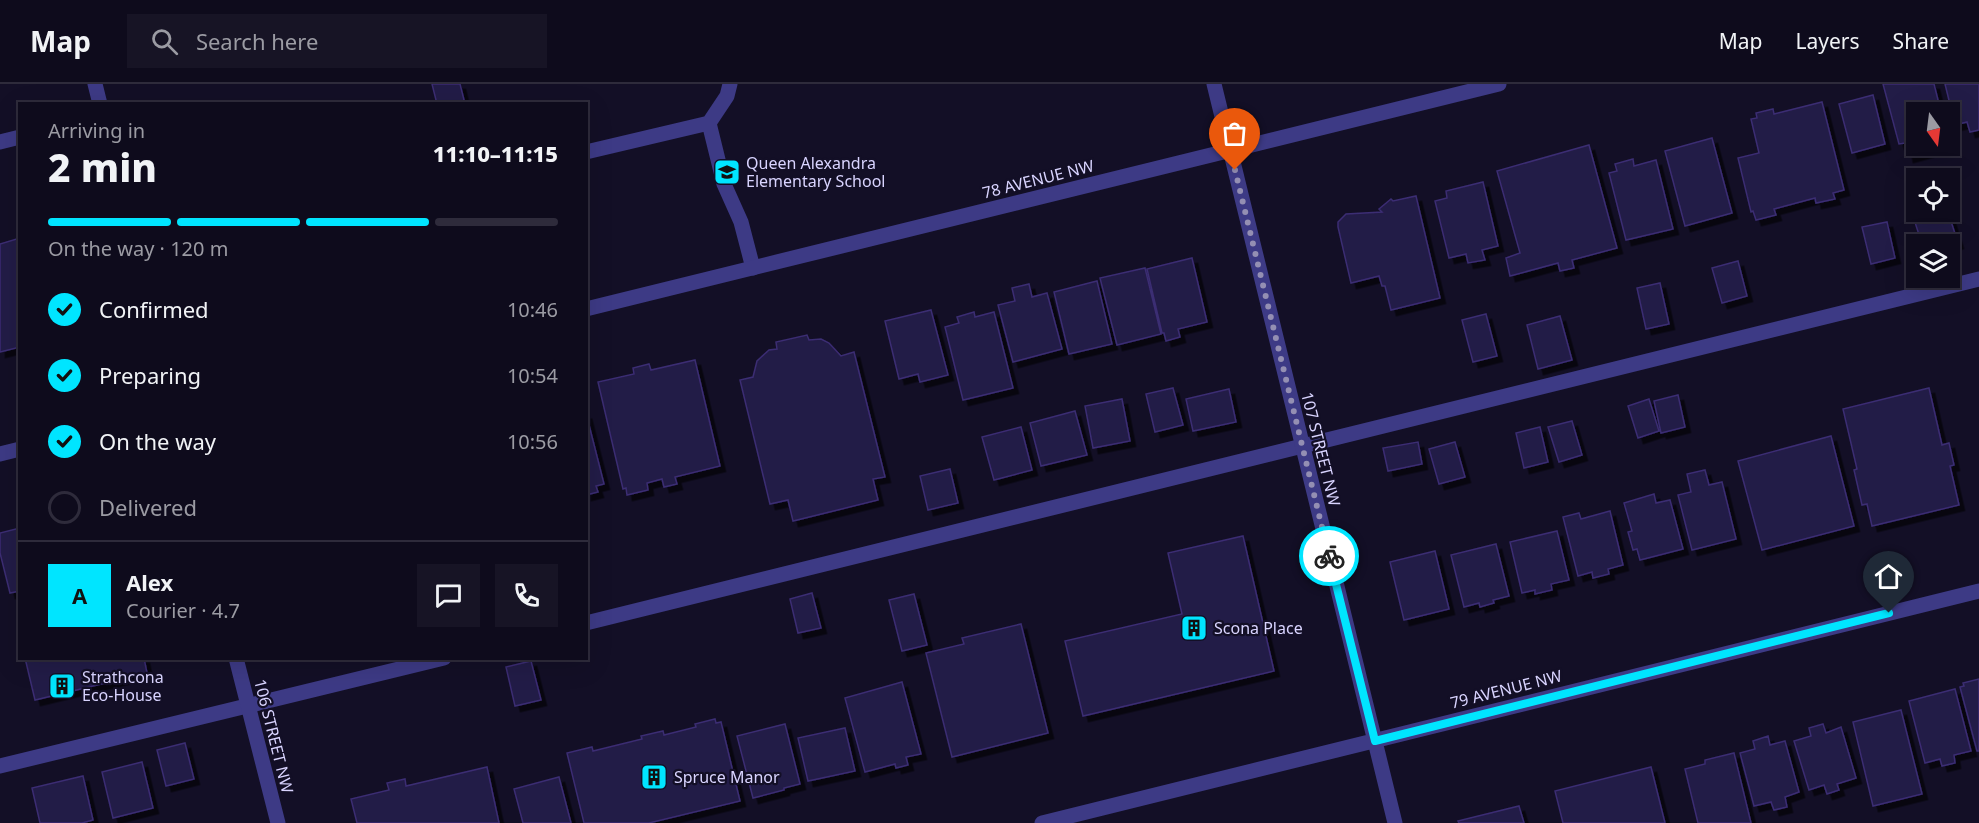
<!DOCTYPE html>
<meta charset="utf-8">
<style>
:root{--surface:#0e0b1c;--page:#171425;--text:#f1f3f6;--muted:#9b9ba3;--line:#2e2b3b;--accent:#00e5ff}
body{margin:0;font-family:"Noto Sans",sans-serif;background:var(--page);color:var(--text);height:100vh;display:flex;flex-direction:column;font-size:22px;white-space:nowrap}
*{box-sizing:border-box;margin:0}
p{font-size:20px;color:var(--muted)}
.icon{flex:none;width:33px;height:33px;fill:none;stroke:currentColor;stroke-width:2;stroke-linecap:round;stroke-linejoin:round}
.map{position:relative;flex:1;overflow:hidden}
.sheet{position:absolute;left:18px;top:18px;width:570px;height:558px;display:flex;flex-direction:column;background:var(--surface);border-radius:0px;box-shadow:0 6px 24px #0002,0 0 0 2px var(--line)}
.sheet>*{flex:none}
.needle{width:39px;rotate:166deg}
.controls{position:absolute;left:1906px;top:18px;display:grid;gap:12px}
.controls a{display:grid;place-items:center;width:54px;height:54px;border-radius:0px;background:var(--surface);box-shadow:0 6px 24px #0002,0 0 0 2px var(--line);font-size:30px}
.pin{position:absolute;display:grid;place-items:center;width:51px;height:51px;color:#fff;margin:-62px -26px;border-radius:50% 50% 50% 0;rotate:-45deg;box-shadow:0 0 6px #0007}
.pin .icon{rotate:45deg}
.courier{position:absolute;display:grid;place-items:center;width:60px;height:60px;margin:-30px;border:4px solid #00e5ff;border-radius:50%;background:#fff;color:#222;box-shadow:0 2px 8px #0007}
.headline em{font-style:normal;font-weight:800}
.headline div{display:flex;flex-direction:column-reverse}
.headline{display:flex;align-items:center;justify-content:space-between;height:102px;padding:0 30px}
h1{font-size:39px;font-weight:800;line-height:45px}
.bar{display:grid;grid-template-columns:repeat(4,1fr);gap:9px 6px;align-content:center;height:72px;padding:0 30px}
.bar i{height:8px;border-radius:4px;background:var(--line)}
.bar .on{background:var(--accent)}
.bar p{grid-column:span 4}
.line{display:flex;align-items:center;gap:15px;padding:0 30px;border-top:2px solid var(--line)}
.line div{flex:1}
.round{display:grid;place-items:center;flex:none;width:63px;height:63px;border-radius:0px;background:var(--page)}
ol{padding:0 30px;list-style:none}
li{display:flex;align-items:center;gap:18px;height:66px}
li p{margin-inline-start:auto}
li .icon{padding:6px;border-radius:50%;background:var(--accent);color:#111;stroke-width:4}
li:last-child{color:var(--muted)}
li i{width:33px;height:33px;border:3px solid var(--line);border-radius:50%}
header{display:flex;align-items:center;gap:36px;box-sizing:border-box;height:84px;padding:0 30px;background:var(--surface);border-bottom:2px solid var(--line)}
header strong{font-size:28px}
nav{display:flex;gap:33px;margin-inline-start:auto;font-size:21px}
.search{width:420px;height:54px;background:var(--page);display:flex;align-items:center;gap:15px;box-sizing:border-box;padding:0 21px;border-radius:0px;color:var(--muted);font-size:22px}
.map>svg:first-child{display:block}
.building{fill:#241b47;stroke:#3b2d73;stroke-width:1.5;filter:url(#shadow)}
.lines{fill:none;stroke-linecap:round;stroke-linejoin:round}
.service{stroke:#3d3a85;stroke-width:15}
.minor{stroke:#3d3a85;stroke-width:15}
.tertiary{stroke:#3d3a85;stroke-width:15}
.done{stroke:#948fb3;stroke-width:6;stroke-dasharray:0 10.8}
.route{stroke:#00e5ff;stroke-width:8}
.labels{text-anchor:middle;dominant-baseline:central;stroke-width:4.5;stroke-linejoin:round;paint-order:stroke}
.poi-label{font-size:16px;fill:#d9d4ff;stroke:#130f26;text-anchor:start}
.street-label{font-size:16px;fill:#d9d4ff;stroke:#130f26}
</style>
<header>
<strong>Map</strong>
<div class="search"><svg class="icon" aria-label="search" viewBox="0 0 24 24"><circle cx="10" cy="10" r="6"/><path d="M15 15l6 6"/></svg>Search here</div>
<nav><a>Map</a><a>Layers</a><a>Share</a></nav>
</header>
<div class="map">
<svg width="1979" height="739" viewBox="0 0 1979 739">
<defs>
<filter id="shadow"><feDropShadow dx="5.5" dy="5.5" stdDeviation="0" flood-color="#0009"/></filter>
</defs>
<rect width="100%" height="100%" fill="#130f26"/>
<!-- building -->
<path class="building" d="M432,0H460L465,20H437Z
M1883,0H1934L1941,28H1917V62H1937L1938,65L1908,73L1905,59L1899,60Z
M1945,0H1979V46L1970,48L1967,38L1955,41Z
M1873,11L1885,60L1852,69L1839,20Z
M1822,18L1844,106L1833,109L1835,115L1816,119L1815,114L1774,125L1776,131L1756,136L1753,127L1751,128L1738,74L1759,69L1751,35L1757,34L1756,29L1773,25L1774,30Z
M1712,54L1732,129L1685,142L1665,67Z
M1589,61L1617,164L1572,176L1574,184L1560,187L1558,179L1510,192L1506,174L1520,169L1497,87Z
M1633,75L1634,82L1656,76L1673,145L1626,156L1609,89L1617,87L1615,80Z
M1483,98L1498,162L1482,166L1485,176L1468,179L1466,170L1449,174L1435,117L1447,114L1446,107Z
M1416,112L1440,214L1391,226L1385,202H1382L1379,192L1351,199L1338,143V138L1346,130L1382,128L1379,125L1391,115L1393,117Z
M1917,127L1948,128L1958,159L1950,162L1922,160L1912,129Z
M1887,138L1895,174L1871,180L1862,143Z
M20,154V263L0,268V160Z
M1192,174L1207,238L1178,245L1180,253L1166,257L1164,249H1162L1147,185Z
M1738,177L1747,212L1722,219L1712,184Z
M1145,184L1161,250L1117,261L1100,194Z
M1097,197L1112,260L1069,270L1054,208Z
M1660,199L1669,240L1646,245L1637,204Z
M1029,200L1032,213L1047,209L1062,265L1013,278L998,221L1015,217L1012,204Z
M931,226L948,291L920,298L918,290L899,295L885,237Z
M974,228L975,233L994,228L1013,304L963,316L945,243L959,239L957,233Z
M1486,230L1497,272L1473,278L1462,236Z
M1560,232L1572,276L1538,285L1527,241Z
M807,251L809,256L821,255L829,259L841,272L854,268L885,393L873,395L878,416L793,437L788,416L770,420L740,296L753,293L757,277L769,266L777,265L776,258Z
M695,276L720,382L675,393L677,400L664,403L662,395L647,399L648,406L627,411L626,404L623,405L598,298L634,290L633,284L649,280L651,286Z
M1173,304L1183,341L1155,348L1146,310Z
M1929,304L1942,361L1949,359L1954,381L1950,382L1959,421L1872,442L1867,420L1862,421L1854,386L1857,385L1843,325Z
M1229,305L1236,338L1193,347L1186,315Z
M1678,311L1685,343L1661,349L1654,317Z
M1122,315L1130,357L1093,364L1085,322Z
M1649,315L1659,347L1638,354L1628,322Z
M1075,327L1087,371L1041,382L1030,339Z
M586,329L604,400L596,402L598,408L586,411Z
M1572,337L1582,371L1559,378L1548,343Z
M1021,343L1032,386L994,396L982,353Z
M1540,343L1548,378L1524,384L1516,349Z
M1831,352L1854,442L1762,466L1738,377Z
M1418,358L1422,380L1388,387L1383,364Z
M1455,358L1465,393L1439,400L1429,365Z
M950,385L958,419L928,426L920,392Z
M1705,386L1709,401L1722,398L1736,455L1692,466L1678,411L1691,408L1687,390Z
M1654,410L1656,419L1670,416L1683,465L1640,476L1637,465L1633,466L1628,448L1632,447L1624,419Z
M1610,427L1623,481L1608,485L1609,490L1593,494L1592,488L1578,492L1563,433L1579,429L1581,435Z
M20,444V507L10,509L0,469V449Z
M1557,447L1569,496L1551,500L1552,506L1535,510V506L1522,509L1510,458Z
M1243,452L1274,587L1083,632L1065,557L1182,530L1168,469Z
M1496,460L1509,512L1493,516L1494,519L1480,523L1479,519L1464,523L1451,471Z
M1435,467L1449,525L1404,536L1390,478Z
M812,509L821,544L798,549L790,515Z
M914,510L927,561L902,567L889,516Z
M1021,540L1048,649L952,673L926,569L964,560L962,554Z
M25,574H144L147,589L35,616Z
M531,577L541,616L515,622L506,583Z
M1979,595V667H1977L1960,603L1964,602L1963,599Z
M902,598L921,670L906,673L908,681L896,684L895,680L865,688L845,614Z
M1955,605L1971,667L1954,671L1955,679L1942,682L1940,675L1925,679L1909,617Z
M1901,626L1922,710L1873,722L1853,638Z
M715,635L716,639L721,638L740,717L649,739H584L567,669L592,663L593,667L642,655L641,652L663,647L664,651L696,643L695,640Z
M785,640L800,700L784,704V706L753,714L737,652Z
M1823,640L1826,649L1841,643L1856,694L1837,700L1839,706L1827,710L1824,701L1809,706L1794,657L1811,652L1809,644Z
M845,644L855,687L808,697L798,654Z
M1768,652L1770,661L1785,657L1799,708L1785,713L1787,723L1774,726L1771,718L1754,722L1740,669L1755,665L1753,657Z
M185,659L194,695L166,702L157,666Z
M1734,669L1751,739H1698L1685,685L1705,680V676Z
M142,678L153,724L113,734L102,688Z
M487,683L499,739H357L351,715L389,706L387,699L405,695L406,702Z
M1651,683L1665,739H1563L1555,707Z
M83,692L93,736L82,739H40L32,704Z
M559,693L571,739H523L514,705Z
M1519,722L1524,739H1459L1458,737Z"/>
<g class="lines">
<!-- service -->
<path class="service" d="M709,39L727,12L730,0
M0,58L20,53
M586,68L709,39L724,100L741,138L753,184
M586,539L1979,195
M0,682L444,574"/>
<!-- minor -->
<path class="minor" d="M1214,0L1395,739
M586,225L1499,0
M0,370L20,365
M1042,739L1979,507"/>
<!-- tertiary -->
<path class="tertiary" d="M95,0L100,20
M236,574L278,739"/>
</g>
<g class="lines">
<!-- done -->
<path class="done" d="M1235,86L1329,472"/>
<!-- route -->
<path class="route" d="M1329,472L1375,657L1889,529"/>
</g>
<!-- icons -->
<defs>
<symbol id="school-square" viewBox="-11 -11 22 22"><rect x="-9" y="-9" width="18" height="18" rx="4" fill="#00e5ff" stroke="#130f26"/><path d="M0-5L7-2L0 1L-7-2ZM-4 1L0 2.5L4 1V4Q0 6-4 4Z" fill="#111"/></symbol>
<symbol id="building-square" viewBox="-11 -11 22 22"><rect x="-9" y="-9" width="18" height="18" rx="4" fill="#00e5ff" stroke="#130f26"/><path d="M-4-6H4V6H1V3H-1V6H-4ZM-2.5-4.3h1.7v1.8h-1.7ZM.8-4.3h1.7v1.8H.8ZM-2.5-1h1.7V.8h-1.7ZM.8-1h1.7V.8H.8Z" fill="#111"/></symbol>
</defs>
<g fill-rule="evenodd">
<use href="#school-square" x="712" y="73" width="30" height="30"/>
<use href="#building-square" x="1179" y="529" width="30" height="30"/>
<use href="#building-square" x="47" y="587" width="30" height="30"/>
<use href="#building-square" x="639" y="678" width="30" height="30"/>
</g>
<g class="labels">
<!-- poi labels -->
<g class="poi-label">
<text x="746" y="79">Queen Alexandra<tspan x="746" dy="18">Elementary School</tspan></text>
<text x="1214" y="544">Scona Place</text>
<text x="82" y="593">Strathcona<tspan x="82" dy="18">Eco-House</tspan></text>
<text x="674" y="693">Spruce Manor</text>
</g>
<!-- street labels -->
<g class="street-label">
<text transform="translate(1038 95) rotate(-14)">78 AVENUE NW</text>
<text transform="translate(1321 365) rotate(76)">107 STREET NW</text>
<text transform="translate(1506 605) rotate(-14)">79 AVENUE NW</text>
<text transform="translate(274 652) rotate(76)">106 STREET NW</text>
</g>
</g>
</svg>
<div class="controls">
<a><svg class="needle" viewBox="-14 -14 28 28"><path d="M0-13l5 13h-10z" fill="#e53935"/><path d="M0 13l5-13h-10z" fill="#9b9ba3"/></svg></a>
<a><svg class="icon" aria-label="locate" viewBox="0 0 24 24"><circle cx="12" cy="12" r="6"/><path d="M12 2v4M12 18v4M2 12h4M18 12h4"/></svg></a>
<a><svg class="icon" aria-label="layers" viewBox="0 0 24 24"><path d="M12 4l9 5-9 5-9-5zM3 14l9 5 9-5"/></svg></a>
</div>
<div class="pin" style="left:1235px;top:86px;background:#ea580c"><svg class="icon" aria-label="bag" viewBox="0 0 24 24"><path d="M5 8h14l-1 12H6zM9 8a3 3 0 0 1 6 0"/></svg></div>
<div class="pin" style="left:1889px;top:529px;background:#1f2937"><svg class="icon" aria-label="home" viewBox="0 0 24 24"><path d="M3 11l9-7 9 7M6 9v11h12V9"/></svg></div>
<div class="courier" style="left:1329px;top:472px"><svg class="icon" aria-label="bike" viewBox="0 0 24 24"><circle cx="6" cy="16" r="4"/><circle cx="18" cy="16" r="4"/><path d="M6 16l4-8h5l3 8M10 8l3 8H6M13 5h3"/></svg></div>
<section class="sheet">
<div class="headline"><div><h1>2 min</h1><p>Arriving in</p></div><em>11:10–11:15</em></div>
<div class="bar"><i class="on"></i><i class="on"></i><i class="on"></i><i></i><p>On the way · 120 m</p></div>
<ol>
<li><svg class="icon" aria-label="check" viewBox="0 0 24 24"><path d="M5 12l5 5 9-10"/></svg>Confirmed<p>10:46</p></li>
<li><svg class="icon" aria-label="check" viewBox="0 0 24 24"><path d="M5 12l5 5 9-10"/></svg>Preparing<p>10:54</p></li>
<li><svg class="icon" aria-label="check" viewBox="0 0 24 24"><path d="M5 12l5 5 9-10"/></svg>On the way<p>10:56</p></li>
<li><i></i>Delivered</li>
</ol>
<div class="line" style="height:108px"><b class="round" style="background:var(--accent);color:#111">A</b><div><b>Alex</b><p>Courier · 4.7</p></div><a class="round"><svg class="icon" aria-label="chat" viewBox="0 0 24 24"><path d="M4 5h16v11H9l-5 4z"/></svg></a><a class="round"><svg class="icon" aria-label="phone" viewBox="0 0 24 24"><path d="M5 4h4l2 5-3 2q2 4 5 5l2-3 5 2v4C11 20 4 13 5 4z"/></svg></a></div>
</section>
</div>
